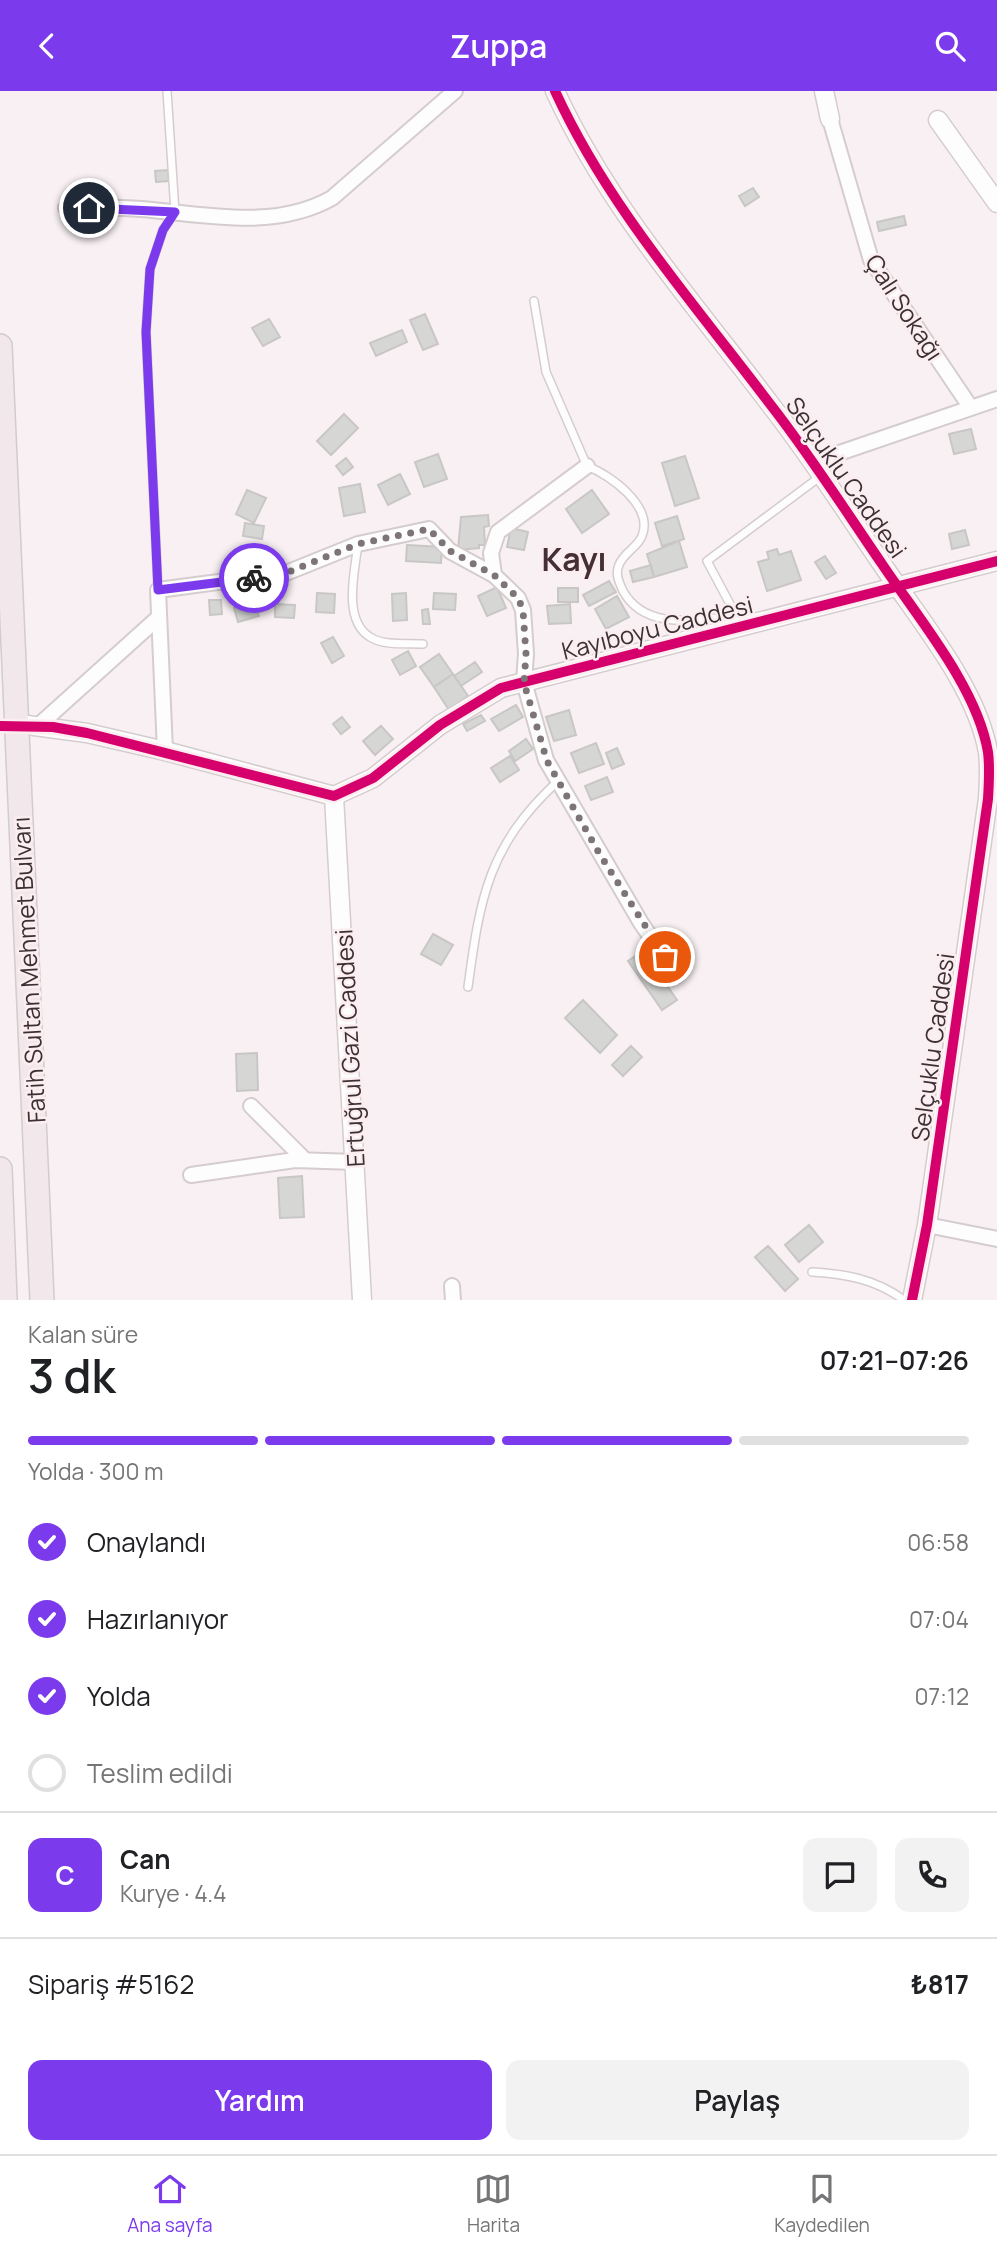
<!DOCTYPE html>
<html lang="tr">
<meta charset="utf-8">
<style>
:root{--surface:#fff;--page:#f2f2f2;--text:#202124;--muted:#757577;--line:#e0e0e0;--accent:#7c3aed}
body{margin:0;font-family:Manrope,sans-serif;background:var(--page);color:var(--text);height:100vh;display:flex;flex-direction:column;font-size:26px;white-space:nowrap}
*{box-sizing:border-box;margin:0}
p{font-size:23px;color:var(--muted)}
.icon{flex:none;width:38px;height:38px;fill:none;stroke:currentColor;stroke-width:2;stroke-linecap:round;stroke-linejoin:round}
.map{position:relative;height:1209px;overflow:hidden}
.sheet{display:flex;flex-direction:column;background:var(--surface);flex:1}
.sheet>*{flex:none}
.pin{position:absolute;display:grid;place-items:center;width:60px;height:60px;color:#fff;margin:-30px;border:4px solid #fff;border-radius:50%;box-shadow:0 2px 7px #0007}
.courier{position:absolute;display:grid;place-items:center;width:70px;height:70px;margin:-35px;border:5px solid #7c3aed;border-radius:50%;background:#fff;color:#222;box-shadow:0 2px 9px #0007}
.head em{font-style:normal;font-weight:600}
.head div{display:flex;flex-direction:column-reverse}
.head{display:flex;align-items:center;justify-content:space-between;height:119px;padding:0 28px}
h1{font-size:46px;font-weight:600;line-height:52px}
.bar{display:grid;grid-template-columns:repeat(4,1fr);gap:10px 7px;align-content:center;height:84px;padding:0 28px}
.bar i{height:9px;border-radius:5px;background:var(--line)}
.bar .current{background:var(--accent)}
.bar p{grid-column:span 4}
.line{display:flex;align-items:center;gap:18px;padding:0 28px;border-top:2px solid var(--line)}
.line div{flex:1}
.round{display:grid;place-items:center;flex:none;width:74px;height:74px;border-radius:14px;background:var(--page)}
ol{padding:0 28px;list-style:none}
li{display:flex;align-items:center;gap:21px;height:77px}
li p{margin-inline-start:auto}
li .icon{padding:7px;border-radius:50%;background:var(--accent);color:#fff;stroke-width:4}
li:last-child{color:var(--muted)}
li i{width:38px;height:38px;border:4px solid var(--line);border-radius:50%}
.primary-button{display:flex;gap:14px;margin-top:auto;padding:14px 28px}
.primary-button a{flex:1;height:80px;border-radius:14px;background:var(--accent);color:#fff;font-size:28px;font-weight:600;line-height:80px;text-align:center}
.primary-button a+a{background:var(--page);color:var(--text)}
header{display:flex;justify-content:space-between;align-items:center;height:91px;padding:0 28px;background:var(--accent);color:#fff;font-size:32px;font-weight:600}
.tabs{display:flex;justify-content:space-around;align-items:center;height:98px;border-top:2px solid var(--line);background:var(--surface);font-size:19px;color:var(--muted)}
.tabs a{display:grid;justify-items:center;gap:4px}
.tabs .current{color:var(--accent)}
.map>svg:first-child{display:block}
.building{fill:#d6d6d4;stroke:#c8c7c5;stroke-width:2}
.lines{fill:none;stroke-linecap:round;stroke-linejoin:round}
.service-casing{stroke:#d5ccce;stroke-width:10}
.minor-casing{stroke:#d5ccce;stroke-width:18}
.tertiary-casing{stroke:#d5ccce;stroke-width:21}
.trunk-casing{stroke:#d2ccce;stroke-width:26}
.service{stroke:#fefdfd;stroke-width:7}
.minor{stroke:#fefdfd;stroke-width:14}
.tertiary{stroke:#fefdfd;stroke-width:18}
.trunk{stroke:#f2e8eb;stroke-width:23}
.cycleway-casing{stroke:#fcedf0;stroke-width:15}
.cycleway{stroke:#d6006c;stroke-width:10}
.done{stroke:#7d7476;stroke-width:7;stroke-dasharray:0 12.6}
.route{stroke:#7c3aed;stroke-width:9}
.labels{text-anchor:middle;dominant-baseline:central;stroke-width:5;stroke-linejoin:round;paint-order:stroke}
.street-label{font-size:24px;fill:#3b3134;stroke:#fcedf0}
.district-label{font-size:32px;font-weight:bold;fill:#432f35;stroke:#fcedf0}
</style>
<header><svg class="icon" aria-label="back" viewBox="0 0 24 24"><path d="M15 5l-7 7 7 7"/></svg>Zuppa<svg class="icon" aria-label="search" viewBox="0 0 24 24"><circle cx="10" cy="10" r="6"/><path d="M15 15l6 6"/></svg></header>
<div class="map">
<svg width="997" height="1209" viewBox="0 0 997 1209">
<rect width="100%" height="100%" fill="#f8f0f2"/>
<!-- building -->
<path class="building" d="M168,79L169,90L156,91L155,80Z
M753,97L759,106L745,115L739,105Z
M904,125L906,134L879,140L877,131Z
M425,223L438,253L423,259L410,229Z
M269,228L280,246L263,255L252,237Z
M402,239L407,251L376,265L370,252Z
M344,323L358,337L331,364L317,350Z
M971,338L976,358L954,363L949,343Z
M438,363L447,388L424,396L415,371Z
M685,365L699,407L675,415L662,372Z
M346,367L353,376L343,384L336,375Z
M400,383L410,403L388,414L378,394Z
M360,393L365,421L344,425L339,397Z
M247,399L266,407L254,432L236,423Z
M592,399L609,423L582,442L566,418Z
M488,424L489,435L484,436L485,454H479V457L458,459L461,426Z
M677,425L684,448L662,455L655,432Z
M245,432L264,435L262,448L243,445Z
M511,437L528,441L524,459L507,456Z
M965,439L969,454L952,458L949,443Z
M679,450L687,476L654,486L647,463Z
M407,454L442,456L441,472L406,470Z
M777,458L779,464L791,460L801,489L767,500L758,471L769,468L767,461Z
M825,465L836,482L826,488L815,471Z
M651,474L654,486L633,491L630,480Z
M609,490L616,501L589,515L583,504Z
M497,496L506,517L487,525L478,505Z
M558,497H578V511H558Z
M317,502L335,503L334,522L316,521Z
M406,502L407,529L393,530L392,503Z
M434,502L456,503L455,519L433,518Z
M259,503H271V516H259Z
M617,505L629,526L606,538L595,518Z
M209,509H221L222,523L210,524Z
M254,511L259,525L238,531L234,517Z
M275,513L295,514L294,527L275,526Z
M570,513L571,532L549,533L547,515Z
M428,518L430,533H423L422,519Z
M333,546L344,565L332,572L321,552Z
M408,560L416,575L400,584L392,569Z
M439,563L453,583L434,596L420,576Z
M475,571L482,581L461,595L454,585Z
M453,583L468,605L449,619L434,596Z
M516,614L523,626L499,640L491,628Z
M569,619L576,644L554,650L546,626Z
M481,624L485,630L467,640L463,633Z
M342,626L350,636L341,643L333,633Z
M381,635L393,648L375,664L363,650Z
M526,648L533,658L515,670L509,660Z
M596,652L604,673L579,682L571,662Z
M617,657L624,673L612,678L606,662Z
M510,665L519,679L500,691L491,677Z
M607,686L613,701L591,709L585,695Z
M433,843L453,854L441,874L421,863Z
M643,860L677,909L662,919L628,870Z
M583,909L617,944L600,962L565,927Z
M631,955L642,966L623,985L612,974Z
M257,962L258,999L237,1000L236,963Z
M302,1085L304,1126L280,1127L278,1087Z
M809,1134L823,1151L799,1171L785,1154Z
M768,1155L798,1188L785,1200L755,1166Z"/>
<g class="lines">
<defs>
<path id="service" d="M534,210L546,281L587,375C610,384 654,415 642,445C638,456 623,462 619,474C615,483 619,491 623,500C646,541 698,528 736,525
M358,453C355,479 342,529 370,546C383,555 408,552 423,553
M158,499L146,241L150,178L163,139L175,121L167,0
M738,528L707,470L821,385
M468,896C480,807 488,755 557,691
M812,1181C846,1183 875,1188 904,1209"/>
<path id="minor" d="M830,28L871,169L971,317
M66,117C91,117 116,116 141,118C205,123 273,140 332,107L455,0
M813,371L997,308
M494,484L491,462L498,441L587,375
M38,635L159,526
M165,660L158,499L286,482L358,453L429,438L450,460L494,484L518,507L523,519L526,563L524,591L546,669L641,832L677,884
M251,1015L305,1069
M191,1084L295,1069L355,1071
M927,1134L997,1148
M452,1195L453,1209"/>
<path id="tertiary" d="M555,0C608,116 694,212 770,313C810,364 845,419 882,473C918,527 977,596 988,661C990,676 989,692 988,708L927,1134L912,1209
M824,0L830,28
M938,29L997,112
M27,634L87,642L165,660L334,705L373,687L440,634L501,597L997,470
M334,705L362,1209"/>
<path id="trunk" d="M0,255L42,1209
M0,1078L5,1209"/>
</defs>
<!-- service casing -->
<use href="#service" class="service-casing"/>
<!-- minor casing -->
<use href="#minor" class="minor-casing"/>
<!-- tertiary casing -->
<use href="#tertiary" class="tertiary-casing"/>
<!-- trunk casing -->
<use href="#trunk" class="trunk-casing"/>
<!-- service -->
<use href="#service" class="service"/>
<!-- minor -->
<use href="#minor" class="minor"/>
<!-- tertiary -->
<use href="#tertiary" class="tertiary"/>
<!-- trunk -->
<use href="#trunk" class="trunk"/>
<defs>
<path id="cycleway" d="M555,0C608,116 694,212 770,313C810,364 845,419 882,473C918,527 977,596 988,661C990,676 989,692 988,708L927,1134L912,1209
M0,635L53,636L87,642L334,705L373,687L440,634L501,597L997,470"/>
</defs>
<!-- cycleway casing -->
<use href="#cycleway" class="cycleway-casing"/>
<!-- cycleway -->
<use href="#cycleway" class="cycleway"/>
</g>
<g class="lines">
<!-- done -->
<path class="done" d="M254,487L286,482L358,453L429,438L450,460L494,484L518,507L523,519L526,563L524,592L547,670L599,762L665,866"/>
<!-- route -->
<path class="route" d="M89,117L175,121L163,139L150,178L146,241L158,499L254,487"/>
</g>
<g class="labels">
<!-- street labels -->
<g class="street-label">
<text transform="translate(905 216) rotate(57)">Çalı Sokağı</text>
<text transform="translate(847 386) rotate(55)">Selçuklu Caddesi</text>
<text transform="translate(657 536) rotate(-14)">Kayıboyu Caddesi</text>
<text transform="translate(28 879) rotate(-93)">Fatih Sultan Mehmet Bulvarı</text>
<text transform="translate(932 956) rotate(-82)">Selçuklu Caddesi</text>
<text transform="translate(349 957) rotate(-93)">Ertuğrul Gazi Caddesi</text>
</g>
<!-- district labels -->
<g class="district-label">
<text x="574" y="468">Kayı</text>
</g>
</g>
</svg>
<div class="pin" style="left:665px;top:866px;background:#ea580c"><svg class="icon" aria-label="bag" viewBox="0 0 24 24"><path d="M5 8h14l-1 12H6zM9 8a3 3 0 0 1 6 0"/></svg></div>
<div class="pin" style="left:89px;top:117px;background:#1f2937"><svg class="icon" aria-label="home" viewBox="0 0 24 24"><path d="M3 11l9-7 9 7M6 9v11h12V9"/></svg></div>
<div class="courier" style="left:254px;top:487px"><svg class="icon" aria-label="bike" viewBox="0 0 24 24"><circle cx="6" cy="16" r="4"/><circle cx="18" cy="16" r="4"/><path d="M6 16l4-8h5l3 8M10 8l3 8H6M13 5h3"/></svg></div>
</div>
<section class="sheet">
<div class="head"><div><h1>3 dk</h1><p>Kalan süre</p></div><em>07:21–07:26</em></div>
<div class="bar"><i class="current"></i><i class="current"></i><i class="current"></i><i></i><p>Yolda · 300 m</p></div>
<ol>
<li><svg class="icon" aria-label="check" viewBox="0 0 24 24"><path d="M5 12l5 5 9-10"/></svg>Onaylandı<p>06:58</p></li>
<li><svg class="icon" aria-label="check" viewBox="0 0 24 24"><path d="M5 12l5 5 9-10"/></svg>Hazırlanıyor<p>07:04</p></li>
<li><svg class="icon" aria-label="check" viewBox="0 0 24 24"><path d="M5 12l5 5 9-10"/></svg>Yolda<p>07:12</p></li>
<li><i></i>Teslim edildi</li>
</ol>
<div class="line" style="height:126px"><b class="round" style="background:var(--accent);color:#fff">C</b><div><b>Can</b><p>Kurye · 4.4</p></div><a class="round"><svg class="icon" aria-label="chat" viewBox="0 0 24 24"><path d="M4 5h16v11H9l-5 4z"/></svg></a><a class="round"><svg class="icon" aria-label="phone" viewBox="0 0 24 24"><path d="M5 4h4l2 5-3 2q2 4 5 5l2-3 5 2v4C11 20 4 13 5 4z"/></svg></a></div>
<div class="line" style="height:91px"><div>Sipariş #5162</div><b>₺817</b></div>
<div class="primary-button"><a>Yardım</a><a>Paylaş</a></div>
</section>
<nav class="tabs">
<a class="current"><svg class="icon" aria-label="home" viewBox="0 0 24 24"><path d="M3 11l9-7 9 7M6 9v11h12V9"/></svg>Ana sayfa</a>
<a><svg class="icon" aria-label="map" viewBox="0 0 24 24"><path d="M3 6l6-2 6 2 6-2v14l-6 2-6-2-6 2zM9 4v14M15 6v14"/></svg>Harita</a>
<a><svg class="icon" aria-label="saved" viewBox="0 0 24 24"><path d="M7 4h10v16l-5-4-5 4z"/></svg>Kaydedilen</a>
</nav>
